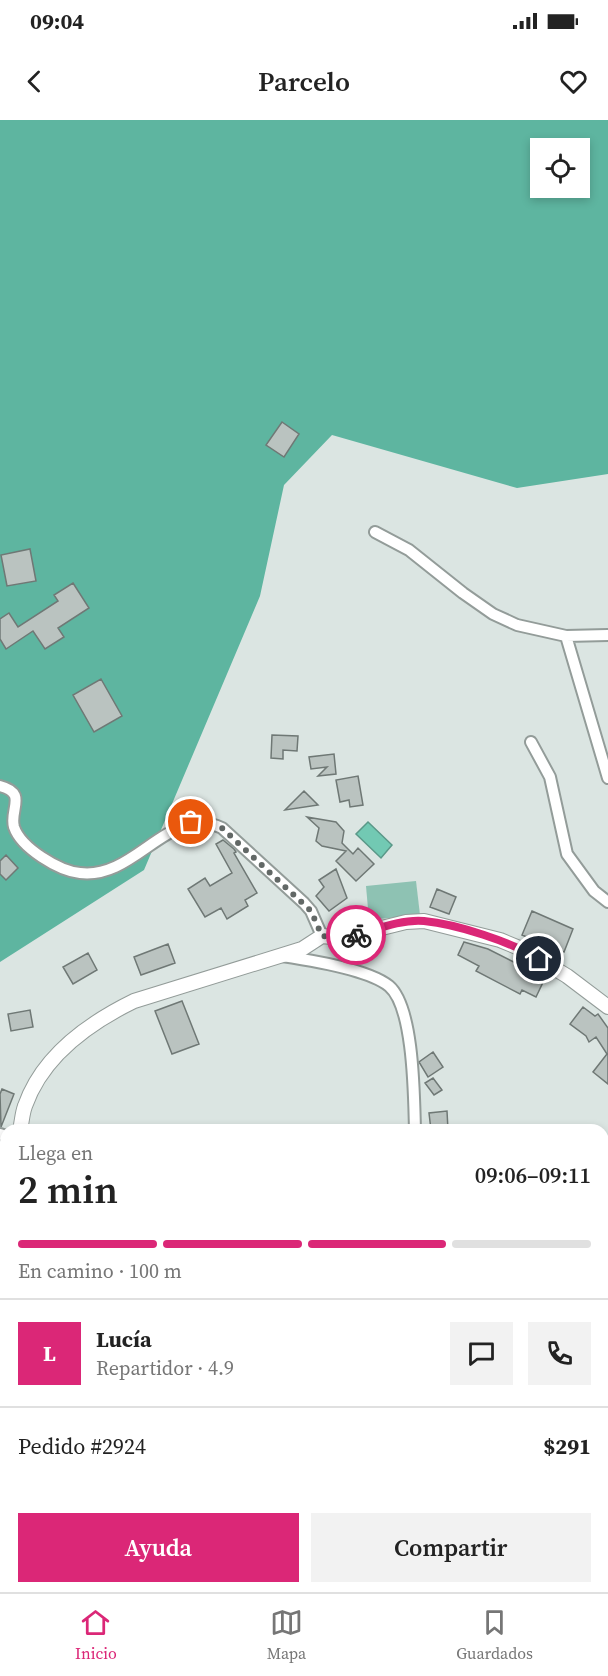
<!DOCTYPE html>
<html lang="es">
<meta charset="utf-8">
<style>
:root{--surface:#fff;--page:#f2f2f2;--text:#222;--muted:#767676;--line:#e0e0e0;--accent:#db2777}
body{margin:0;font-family:"Source Serif 4",serif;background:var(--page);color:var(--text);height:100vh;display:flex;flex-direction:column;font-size:22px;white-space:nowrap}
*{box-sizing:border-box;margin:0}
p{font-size:20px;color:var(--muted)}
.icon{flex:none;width:33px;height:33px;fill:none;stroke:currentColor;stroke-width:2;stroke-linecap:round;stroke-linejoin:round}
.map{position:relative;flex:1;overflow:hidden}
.details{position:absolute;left:0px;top:1004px;width:609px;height:470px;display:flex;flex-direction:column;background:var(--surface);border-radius:18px 18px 0 0;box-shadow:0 3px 9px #0003}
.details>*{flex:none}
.controls{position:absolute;left:530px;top:18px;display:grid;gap:12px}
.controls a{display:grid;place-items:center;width:60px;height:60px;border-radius:0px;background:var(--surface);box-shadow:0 3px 9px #0003;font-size:30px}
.pin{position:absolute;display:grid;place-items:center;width:51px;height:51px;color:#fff;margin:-26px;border:3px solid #fff;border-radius:50%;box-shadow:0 2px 6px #0007}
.courier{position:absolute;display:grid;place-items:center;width:60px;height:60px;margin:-30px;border:4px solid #db2777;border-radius:50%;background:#fff;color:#222;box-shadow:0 2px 8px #0007}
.summary em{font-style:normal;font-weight:600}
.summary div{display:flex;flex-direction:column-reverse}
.summary{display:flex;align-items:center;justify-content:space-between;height:102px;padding:0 18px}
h1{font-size:39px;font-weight:600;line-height:45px}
.bar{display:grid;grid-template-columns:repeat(4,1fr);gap:9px 6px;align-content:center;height:72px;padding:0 18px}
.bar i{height:8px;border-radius:4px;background:var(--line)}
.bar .selected{background:var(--accent)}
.bar p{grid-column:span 4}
.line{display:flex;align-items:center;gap:15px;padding:0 18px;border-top:2px solid var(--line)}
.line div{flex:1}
.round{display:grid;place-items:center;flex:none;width:63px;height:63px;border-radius:0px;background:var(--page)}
.primary-button{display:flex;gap:12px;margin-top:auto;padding:12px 18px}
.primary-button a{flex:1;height:69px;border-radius:0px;background:var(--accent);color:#fff;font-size:24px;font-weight:600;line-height:69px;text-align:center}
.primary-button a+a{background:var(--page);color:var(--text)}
.status{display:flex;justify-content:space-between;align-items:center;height:42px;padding:0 30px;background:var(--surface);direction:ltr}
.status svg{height:16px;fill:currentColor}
header{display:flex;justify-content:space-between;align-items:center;height:78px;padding:0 18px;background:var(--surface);font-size:27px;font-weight:600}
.tabs{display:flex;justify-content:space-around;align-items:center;height:84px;border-top:2px solid var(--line);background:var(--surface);font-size:16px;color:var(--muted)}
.tabs a{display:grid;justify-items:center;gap:3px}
.tabs .selected{color:var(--accent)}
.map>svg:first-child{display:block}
.green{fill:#8ec2b3}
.forest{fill:#5eb5a0;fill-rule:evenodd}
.water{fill:#72c9b3;stroke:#5a9888;stroke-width:1.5}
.building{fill:#bac3c0;stroke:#6f7875;stroke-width:1.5}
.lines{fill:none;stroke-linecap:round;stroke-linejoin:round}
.street-casing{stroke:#939c99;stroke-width:14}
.secondary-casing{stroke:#939c99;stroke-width:16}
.street{stroke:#fff;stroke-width:10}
.secondary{stroke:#fff;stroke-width:14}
.done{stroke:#626866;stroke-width:6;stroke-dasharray:0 10.8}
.route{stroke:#db2777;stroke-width:8}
</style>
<div class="status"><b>09:04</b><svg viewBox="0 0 49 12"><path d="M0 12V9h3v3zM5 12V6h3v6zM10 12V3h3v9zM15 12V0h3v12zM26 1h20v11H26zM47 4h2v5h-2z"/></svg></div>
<header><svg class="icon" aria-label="back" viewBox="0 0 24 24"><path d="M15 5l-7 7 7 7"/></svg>Parcelo<svg class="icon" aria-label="heart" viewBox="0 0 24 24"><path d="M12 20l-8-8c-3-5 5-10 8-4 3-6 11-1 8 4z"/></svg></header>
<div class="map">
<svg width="608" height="1472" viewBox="0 0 608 1472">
<rect width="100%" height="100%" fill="#dbe5e2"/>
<!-- green -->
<path class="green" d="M416,761L420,795L369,800L366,766Z"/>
<!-- forest -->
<path class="forest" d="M0,0H608V354L517,368L332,315L284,365L260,476L144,750L0,842ZM540,28H579V68H540Z"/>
<!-- water -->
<path class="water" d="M368,702L392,725L381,738L356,714Z"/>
<!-- building -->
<path class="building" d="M282,302L299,314L284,337L266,325Z
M30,429L36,461L7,466L1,435Z
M73,463L89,488L58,508L64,517L45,529L33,511L6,529L0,519V499L9,493L18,507L58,481L54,475Z
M101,559L122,596L94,612L73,575Z
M272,615L298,616L297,631L283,630V639L271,638Z
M334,634L336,654L318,656L327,647L311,649L309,637Z
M358,656L363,685L350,687L349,680L340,682L336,660Z
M304,671L318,685L285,690Z
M307,697L336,702L344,711L342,723L353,734L358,728L374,744L356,761L336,741L346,731L322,726L316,721L319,708Z
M223,720L234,729L236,732L234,733L257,773L245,780L248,786L227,799L221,788L205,797L188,769L205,758L210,766L232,753L216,724Z
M6,735L18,748L6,760L0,754V741Z
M336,749L347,778L329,791L316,776L324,767L319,760Z
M437,769L456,777L449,794L430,787Z
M532,791L573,809L564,832L522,815Z
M464,822L488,829L545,858L536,877L522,870L520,874L476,851L479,846L458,835Z
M168,824L175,843L141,855L134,837Z
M88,833L97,850L73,864L63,847Z
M182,881L199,924L172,934L155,891Z
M583,887L595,896L598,894L608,908V964L593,952L607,934L596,917L589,922L586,916L570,904Z
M30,890L33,907L11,911L8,894Z
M433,932L443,947L428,957L419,942Z
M433,958L442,970L434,975L425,963Z
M2,969L14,974L1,1007L0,974Z
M447,991L448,1010H431L429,993Z"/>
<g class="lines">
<defs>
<path id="street" d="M375,412L409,430L463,473L493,494L517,505L566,516L608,515
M566,516L608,658
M531,622L550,657L567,734L594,771L608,782
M0,666C28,673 9,690 14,707C21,728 59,751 80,753C136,760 169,683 222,708L304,783L311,791L322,816
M282,836C309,840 368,849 389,866C414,887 414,977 415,1010
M0,1014L6,1016
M0,1224L6,1222
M603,1366L607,1354L608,1339"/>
<path id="secondary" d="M20,1010C22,1002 22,994 25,986C42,937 89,903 134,881L302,829L322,816L341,818L406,802L424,801L500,820L524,830L567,856L608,887
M208,1467L212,1472"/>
</defs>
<!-- street casing -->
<use href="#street" class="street-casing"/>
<!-- secondary casing -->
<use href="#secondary" class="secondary-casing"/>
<!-- street -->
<use href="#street" class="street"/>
<!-- secondary -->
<use href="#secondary" class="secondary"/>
</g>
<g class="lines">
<!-- done -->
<path class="done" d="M191,702H206L222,708L311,791L322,816L342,818L356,815"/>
<!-- route -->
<path class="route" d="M356,815C377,809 402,799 424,801C457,804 511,822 539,839"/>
</g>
</svg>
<div class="controls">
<a><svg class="icon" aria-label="locate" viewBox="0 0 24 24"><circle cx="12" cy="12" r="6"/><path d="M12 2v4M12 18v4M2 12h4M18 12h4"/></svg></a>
</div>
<div class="pin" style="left:191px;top:702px;background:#ea580c"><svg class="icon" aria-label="bag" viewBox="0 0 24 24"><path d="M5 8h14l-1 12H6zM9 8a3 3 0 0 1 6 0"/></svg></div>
<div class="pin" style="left:539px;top:839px;background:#1f2937"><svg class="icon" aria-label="home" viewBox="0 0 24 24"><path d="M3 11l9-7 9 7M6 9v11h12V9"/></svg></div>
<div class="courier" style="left:356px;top:815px"><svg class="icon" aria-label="bike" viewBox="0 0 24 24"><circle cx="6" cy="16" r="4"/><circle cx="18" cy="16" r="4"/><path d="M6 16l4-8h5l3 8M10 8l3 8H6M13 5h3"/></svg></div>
<section class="details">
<div class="summary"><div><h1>2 min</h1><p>Llega en</p></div><em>09:06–09:11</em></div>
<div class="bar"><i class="selected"></i><i class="selected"></i><i class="selected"></i><i></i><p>En camino · 100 m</p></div>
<div class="line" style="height:108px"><b class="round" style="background:var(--accent);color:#fff">L</b><div><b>Lucía</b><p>Repartidor · 4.9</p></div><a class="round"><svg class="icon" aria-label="chat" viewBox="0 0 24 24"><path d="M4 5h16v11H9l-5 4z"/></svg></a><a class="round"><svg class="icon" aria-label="phone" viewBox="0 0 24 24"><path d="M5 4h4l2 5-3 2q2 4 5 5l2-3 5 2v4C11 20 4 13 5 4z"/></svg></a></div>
<div class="line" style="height:78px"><div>Pedido #2924</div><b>$291</b></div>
<div class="primary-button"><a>Ayuda</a><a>Compartir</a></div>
</section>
</div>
<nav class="tabs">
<a class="selected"><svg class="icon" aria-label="home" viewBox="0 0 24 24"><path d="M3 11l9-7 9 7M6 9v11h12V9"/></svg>Inicio</a>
<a><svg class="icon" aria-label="map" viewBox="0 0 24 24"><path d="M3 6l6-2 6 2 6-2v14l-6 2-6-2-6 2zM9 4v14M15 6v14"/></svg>Mapa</a>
<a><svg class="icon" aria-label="saved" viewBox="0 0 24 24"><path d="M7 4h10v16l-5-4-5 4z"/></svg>Guardados</a>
</nav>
